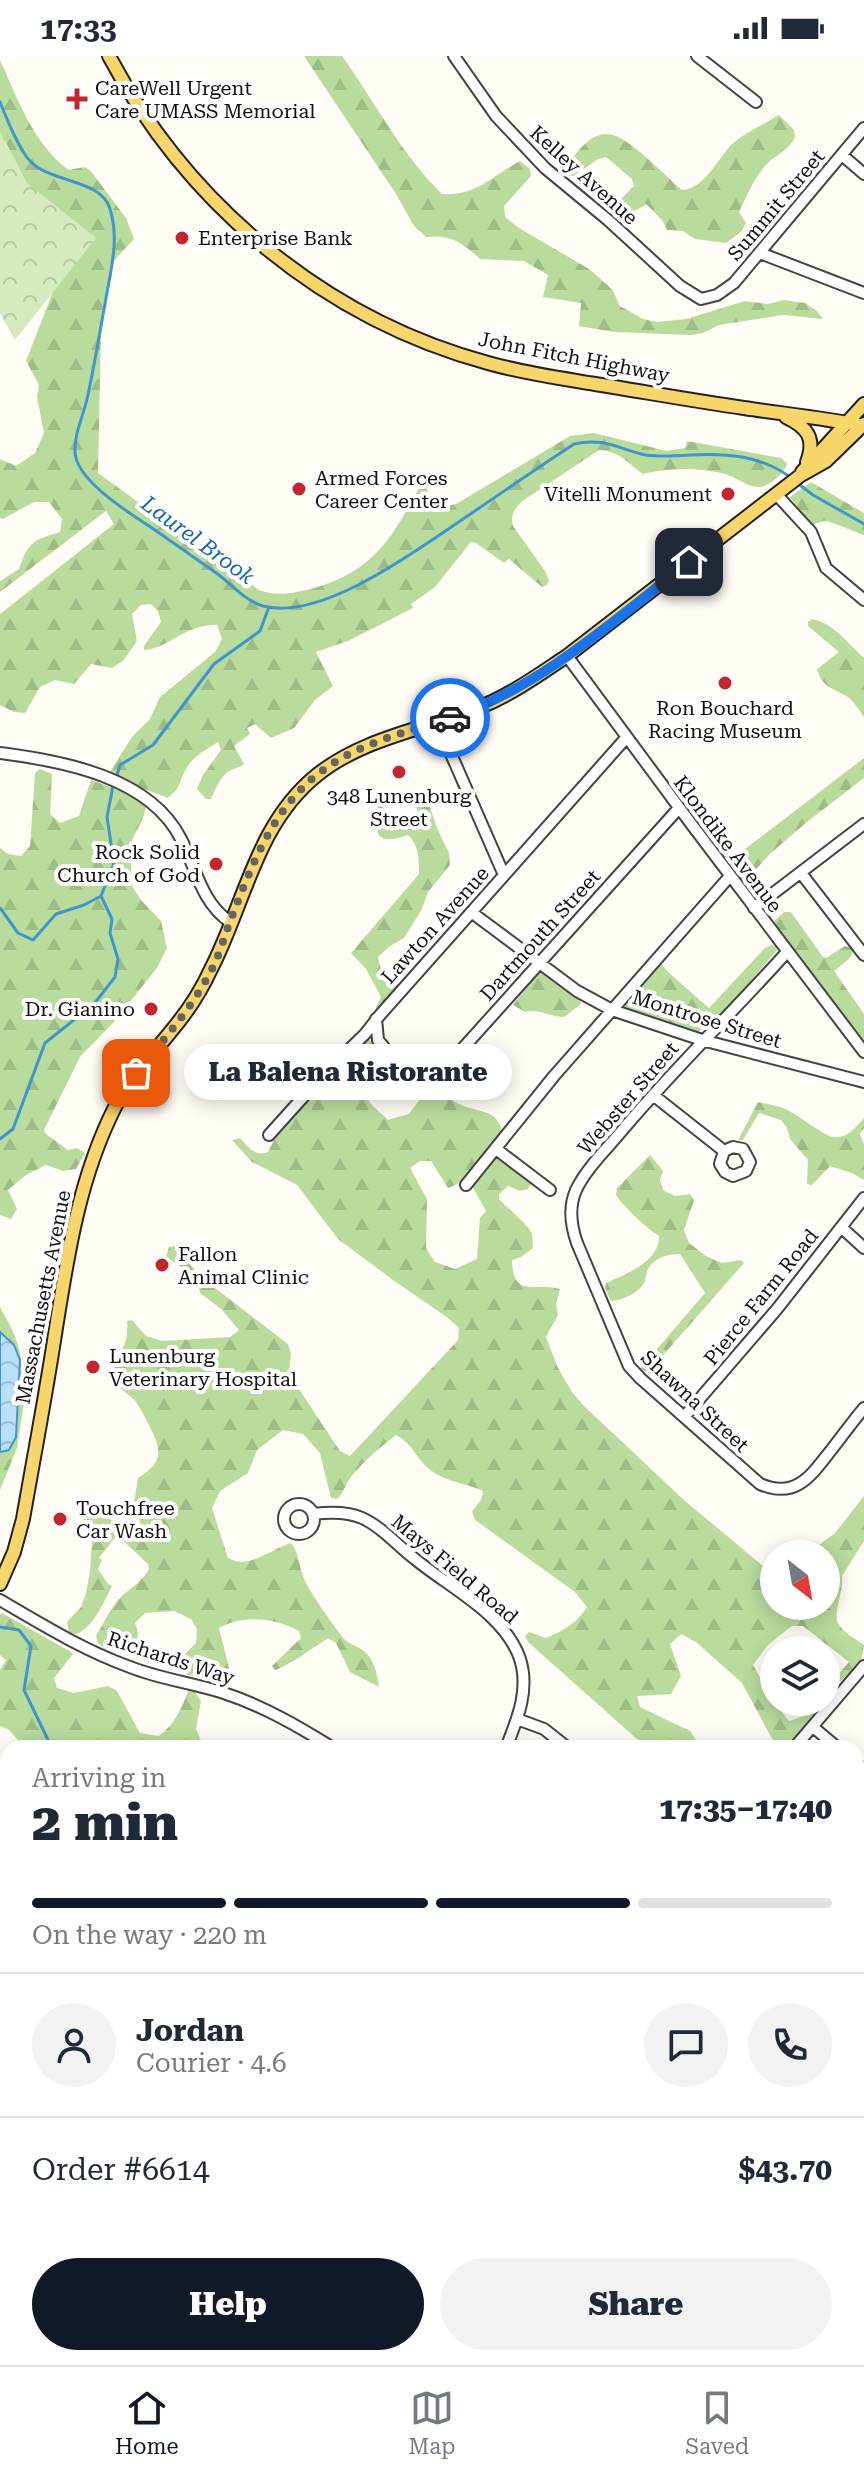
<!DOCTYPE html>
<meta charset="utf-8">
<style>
:root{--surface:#fff;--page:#f2f2f3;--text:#1f2937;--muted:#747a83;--line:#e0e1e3;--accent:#111827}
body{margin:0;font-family:"Roboto Serif",serif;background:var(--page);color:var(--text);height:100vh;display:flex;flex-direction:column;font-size:30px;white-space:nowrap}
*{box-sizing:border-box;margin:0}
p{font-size:26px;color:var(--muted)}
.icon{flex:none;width:44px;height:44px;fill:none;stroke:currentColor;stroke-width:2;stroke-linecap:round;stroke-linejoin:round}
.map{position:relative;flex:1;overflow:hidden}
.side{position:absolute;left:0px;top:1684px;width:864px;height:626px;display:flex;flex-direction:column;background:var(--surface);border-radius:24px 24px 0 0;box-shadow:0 4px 20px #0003}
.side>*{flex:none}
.needle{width:52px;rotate:149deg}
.controls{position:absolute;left:760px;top:1484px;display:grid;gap:16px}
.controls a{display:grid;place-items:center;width:80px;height:80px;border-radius:50%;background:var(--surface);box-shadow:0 4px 20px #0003;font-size:40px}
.pin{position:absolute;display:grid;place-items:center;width:68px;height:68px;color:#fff;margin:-34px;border-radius:16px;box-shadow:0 4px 12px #0006}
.courier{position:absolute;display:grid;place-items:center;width:80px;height:80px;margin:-40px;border:6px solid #1a73e8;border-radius:50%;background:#fff;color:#222;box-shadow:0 2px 10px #0007}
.bubble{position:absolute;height:56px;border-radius:28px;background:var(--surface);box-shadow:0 4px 20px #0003;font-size:26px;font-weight:800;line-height:56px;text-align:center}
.overview em{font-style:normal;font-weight:800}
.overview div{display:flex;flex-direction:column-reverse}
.overview{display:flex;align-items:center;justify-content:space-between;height:136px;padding:0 32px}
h1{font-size:52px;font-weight:800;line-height:60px}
.bar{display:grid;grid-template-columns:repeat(4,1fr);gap:12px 8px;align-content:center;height:96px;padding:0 32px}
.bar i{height:10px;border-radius:6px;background:var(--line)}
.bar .current{background:var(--accent)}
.bar p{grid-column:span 4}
.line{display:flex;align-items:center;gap:20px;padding:0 32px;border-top:2px solid var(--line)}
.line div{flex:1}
.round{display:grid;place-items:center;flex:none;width:84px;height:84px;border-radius:42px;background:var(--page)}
.action{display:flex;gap:16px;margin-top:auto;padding:16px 32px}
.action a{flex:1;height:92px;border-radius:48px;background:var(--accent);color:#fff;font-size:32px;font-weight:800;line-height:92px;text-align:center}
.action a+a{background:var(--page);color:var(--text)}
.status{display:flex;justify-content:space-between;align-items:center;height:56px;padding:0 40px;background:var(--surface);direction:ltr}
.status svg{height:22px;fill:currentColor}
.dock{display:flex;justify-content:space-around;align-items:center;height:112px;border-top:2px solid var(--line);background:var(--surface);font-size:22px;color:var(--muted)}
.dock a{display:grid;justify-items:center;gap:4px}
.dock .current{color:var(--accent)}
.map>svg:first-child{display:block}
.forest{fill:url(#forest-firs)}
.park{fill:url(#park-crowns)}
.water{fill:url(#water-waves);stroke:#3f96cf;stroke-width:2}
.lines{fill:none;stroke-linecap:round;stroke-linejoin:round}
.stream{stroke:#3f96cf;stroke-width:3}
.minor-casing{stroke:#444;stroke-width:14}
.major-casing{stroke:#222;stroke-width:16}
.minor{stroke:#fff;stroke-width:10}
.major{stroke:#f9d66b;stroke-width:12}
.done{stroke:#646461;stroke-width:8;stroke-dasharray:0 14.4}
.route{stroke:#1a73e8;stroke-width:10}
.poi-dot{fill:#c4262e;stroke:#fff;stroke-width:3}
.labels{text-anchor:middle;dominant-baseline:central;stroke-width:8;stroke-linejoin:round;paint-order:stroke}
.poi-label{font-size:20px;fill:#111;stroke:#fff;text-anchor:start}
.street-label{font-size:20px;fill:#111;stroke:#fff}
.water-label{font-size:22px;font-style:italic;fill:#1768a6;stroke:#fff}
</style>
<div class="status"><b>17:33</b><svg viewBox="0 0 49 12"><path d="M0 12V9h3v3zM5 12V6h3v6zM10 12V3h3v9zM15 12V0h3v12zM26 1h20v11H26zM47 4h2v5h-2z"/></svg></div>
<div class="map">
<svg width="864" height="2309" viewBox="0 0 864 2309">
<defs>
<pattern id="forest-firs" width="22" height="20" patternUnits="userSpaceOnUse" patternTransform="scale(2)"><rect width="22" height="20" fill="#b9dc9c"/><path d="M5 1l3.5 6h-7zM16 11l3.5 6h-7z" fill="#9ebc85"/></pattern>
<pattern id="park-crowns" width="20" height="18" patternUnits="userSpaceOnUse" patternTransform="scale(2)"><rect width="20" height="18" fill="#d5ebbd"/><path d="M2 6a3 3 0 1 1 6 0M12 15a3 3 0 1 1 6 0" fill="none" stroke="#b6c8a1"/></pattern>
<pattern id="water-waves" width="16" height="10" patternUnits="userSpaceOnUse" patternTransform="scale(2)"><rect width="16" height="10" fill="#b9e0f7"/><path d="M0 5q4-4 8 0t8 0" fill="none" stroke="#9ebfd3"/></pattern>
</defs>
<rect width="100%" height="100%" fill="#fffdf5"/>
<!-- forest -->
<path class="forest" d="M304,0H342C375,46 401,98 442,138C477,140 491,120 520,105L530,113L531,120L504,150L505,161L519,172L589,213L612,233L620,250L643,263L657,266L686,263L745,245L768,248L784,244L805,247L816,254L823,263L783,259L719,269L703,277L691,279L614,276L579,270L581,247L543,241L548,219L524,205L480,203C463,187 450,178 426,181L414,170L396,138Z
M0,4C18,43 33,88 69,114L84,111L90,114L126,162L134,183L111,208L101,270L98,417L259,534C278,541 294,537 314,532C375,515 394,479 422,426C433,442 434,453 456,448L570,380L594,377L667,395L685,392L687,385L781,402L787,407C785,417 771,429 760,431C749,432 736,421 725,418C695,411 671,412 643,418C626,406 621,396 599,394L521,446C514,454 510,460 513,470L545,515L549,525L547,529L542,531L509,503L504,507L476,487L471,486L435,531L411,548L413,552L348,585L316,596L333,630L315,644L294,672L271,682L255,668L247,672L250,678L234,690L244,708C240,711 236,712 231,714C221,719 216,732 211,743H206L197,733L203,719L221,694L218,686C207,693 192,701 186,713C177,728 184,728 168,742L139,731L109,717L132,681L150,663L160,641L215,596L222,583L217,569C185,568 168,593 144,594V590L161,566L158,555L151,548L141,549L132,558L137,585L123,605L112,612L91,608L74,628L55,624L40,631L25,657L14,656L0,649V558L114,468L106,455L0,536V525L19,513C29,485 32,485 60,476L62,463L49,446H34L3,463L0,462V403L16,410L35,397L44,377L37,341L39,329L26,305L52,238L0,119Z
M779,59L794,74L795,82C787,94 782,96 771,104C757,116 747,139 739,156L746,167L741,176L726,187L695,183L683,175L667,174L663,165L646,148L622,163H615L611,153L634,130L632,123L606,101L598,103L574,120H570L566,112C574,99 589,77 608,78C628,79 665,120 682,134C704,133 717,104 731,89C744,77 764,68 779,59Z
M811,426L864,457V479C858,477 828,464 824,465C820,466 816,468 811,469L790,441Z
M812,563C834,567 848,588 864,602V661C859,654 853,644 846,640C832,632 821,630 817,613L839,596L808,570V566Z
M864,702V722L807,766L770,798L745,825L740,824L728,806Z
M40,713L52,718L50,758L60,767L79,760L91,724C110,731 132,737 146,752L143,762L130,788L132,830L141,844L161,865L167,892L157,912L113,967L80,1001L44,1074L46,1078L68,1094L77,1092L85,1097L76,1113L63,1115L46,1109L26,1119L8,1134L17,1153L11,1163L0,1159V792L8,798L21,800L30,790L35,717Z
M419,736L426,739L437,772L449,797L450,809L428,836L422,853L404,882L390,890L378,901L381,913L399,930L380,957L376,951L381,941L366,913L351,897L419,818C419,802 419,790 408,779C398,782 388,786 379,780L372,755L382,748L391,775L421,766L412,738Z
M784,856H791L823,901L826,902L845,890L850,891L853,896L849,903L834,915L864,958V985L777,870L774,865Z
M772,889L776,890L777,894C759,914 716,972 692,978L624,953L623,949L661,907L667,915L709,952L765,892Z
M541,915L579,942L581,948L564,961C549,961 540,952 525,956L513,949L536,918Z
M369,984L374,986L388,1007L363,1035L371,1048L388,1064L409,1058L423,1039L437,1033C444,1038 451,1044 459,1048C476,1057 497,1052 502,1075C487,1095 472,1125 448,1132L431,1105H420L410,1112L427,1143L426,1192L435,1206L455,1213L477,1203L480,1162L486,1155L471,1128L497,1098L529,1122L531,1128L528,1133L520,1135L508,1130L499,1138V1143C507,1152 528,1168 532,1178C533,1182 532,1187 533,1192L521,1201L512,1204C513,1243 534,1226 560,1233L556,1248L558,1259L546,1281L558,1312L572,1336L583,1349L685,1445L774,1519V1550H826V1498H807L835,1477L864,1440V1485L842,1520C844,1534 833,1557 838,1567C842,1576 856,1583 864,1589L861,1606L830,1635L826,1632L849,1606L803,1570H792L768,1589L753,1609L774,1646L789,1665L807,1659L817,1648L823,1655L785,1692H777L742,1627L696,1586L681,1578L670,1588L681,1620L671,1638L637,1640L640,1651L690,1675L701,1692H647L528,1586L525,1580L529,1576L546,1582C563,1575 577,1567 587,1551L575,1536L475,1464L472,1455L481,1444L483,1435C466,1427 442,1425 428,1412C414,1400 414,1389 396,1379C379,1392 364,1405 351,1421C345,1428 344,1437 337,1443L331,1442L320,1397L303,1378L283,1374L257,1394L248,1417L220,1435L212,1452L228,1502C248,1514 271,1493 291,1487C300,1498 299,1514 306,1527C316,1545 329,1563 341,1579C347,1588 353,1588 361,1593C373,1600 378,1618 379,1631L350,1616L336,1587L328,1582C316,1590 287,1611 275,1614L272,1610L301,1582L299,1575C275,1562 244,1558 219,1572L229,1612L228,1620L222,1625L188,1619L176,1612L178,1605L196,1587L197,1573L191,1563L174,1555L145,1557L135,1567L138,1577L136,1588L105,1593L98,1587L96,1580C104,1567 110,1552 121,1541C132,1530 141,1527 149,1513L148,1508L117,1479L99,1502L102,1504L98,1513L108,1528L112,1530C103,1547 94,1571 76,1578L69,1576L67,1566L81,1551L86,1537L90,1515L92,1487L82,1459L86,1454L127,1470L135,1477L143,1478V1472L133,1452L138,1422C164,1406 162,1394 149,1369C145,1362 141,1353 136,1346C131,1339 122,1336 118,1328C114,1320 114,1312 114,1303C126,1291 128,1282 127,1265L132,1264L146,1280L163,1285L230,1281L239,1274L221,1253L200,1237C198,1219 181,1211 166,1201L169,1191L174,1190L202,1222L288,1288L291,1298L289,1318L340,1395L350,1400L458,1284L459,1272L448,1262L393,1224L338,1183L297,1129L252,1106L232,1084L240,1082C249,1092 255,1101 268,1096L277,1078L363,987Z
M758,1046C766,1048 776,1049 783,1052C796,1057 824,1080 833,1081C847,1083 856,1071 864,1062V1072L860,1078L864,1088V1124L852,1117L830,1110L812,1129L807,1128L808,1104L790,1083L787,1072L781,1064L759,1057L743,1084H738Z
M650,1099L663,1115L660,1124L663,1134L675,1140L690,1138L694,1144L684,1174L689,1187L706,1200L722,1207L741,1204L744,1207L651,1313L643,1317L640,1313L705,1237L680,1198C667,1198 653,1202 647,1215C646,1219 646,1224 644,1227C638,1238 622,1244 611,1245L605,1232L606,1227C625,1218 660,1206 659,1180C646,1172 624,1151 616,1139L617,1132Z
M0,1251C15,1278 24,1294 21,1325L27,1326L17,1392L0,1434V1396L6,1395L18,1296L0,1276Z
M2,1557L71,1596L73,1598L54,1622L57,1632L74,1637L108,1630L117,1635L140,1677L159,1680C174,1669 182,1652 188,1635L195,1636L201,1645L196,1673L204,1692H25L9,1674L0,1670V1614L6,1604L0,1599V1558Z
M856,1829H864V1974L856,1976Z
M0,2102H8V2192L0,2198Z"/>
<!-- park -->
<path class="park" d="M0,75L27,127L96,182L15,284L0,257Z"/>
<!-- water -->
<path class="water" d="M0,1276L14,1289L20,1304L16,1381L9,1394L0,1396Z"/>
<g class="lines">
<!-- stream -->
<path class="stream" d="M0,46C7,63 18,92 30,105C50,127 102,123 110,153C120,184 110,217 105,248C99,280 94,312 87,343C83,361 74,378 75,396C76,425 131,458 155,474C176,489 198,504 219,519C233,530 246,545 263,550C323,566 421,491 469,459C504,435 539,411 574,388C604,381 618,393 646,399C660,401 675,400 690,399C725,397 760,399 790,421
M796,426L813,439L864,468
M116,723L120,709L153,689L214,608L260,575L269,551
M0,852L18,877L33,884L56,858L84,849L101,840
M0,1083L13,1073L45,987L94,948L115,921L118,903L110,877L112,863L101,840L114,807L107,761L113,730
M0,1571L19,1574L31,1590L24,1634L50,1688L54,1692"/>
<defs>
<path id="minor" d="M454,0L496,60L545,112L608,164L680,230L701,243L717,239L734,227L864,72
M697,0L756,46
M842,99L864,118
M760,197L864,237
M776,438L811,476L826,512L864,544
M567,600L692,769L864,996
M437,666L504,819
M0,697C63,705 150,721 181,783C196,812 201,846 230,866
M801,817L864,899
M754,852L864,768
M471,856L577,935L612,954L702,984L864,1026
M787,896C734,955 677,1010 625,1071C609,1091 587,1111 576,1134C568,1152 571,1170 577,1187L629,1310L640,1322L760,1428C797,1444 812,1418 832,1393C843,1379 853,1365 864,1352
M376,963L378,984L393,1002L428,1031L679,752
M653,1039L724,1095L720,1108L725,1116L733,1120L746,1115L750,1106L743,1093L733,1091L724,1095
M269,1079L322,1020L365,978L380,959L626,682
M496,1093L550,1134
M466,1129L554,1020L730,820
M841,1171L864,1192
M684,1361L777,1253L864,1142
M284 1463a15 15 0 1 1 30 0a15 15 0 1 1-30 0Z
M313,1458C329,1456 347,1455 362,1462C382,1471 398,1490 415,1503C450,1532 505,1558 520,1603C530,1634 517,1664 506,1692
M0,1544C43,1569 83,1594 130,1611C160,1623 193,1627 224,1637C263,1650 298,1670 333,1692
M517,1663L544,1673L568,1692
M813,1671L838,1692
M794,1692L864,1610
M856,1707L864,1714
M0,1765L8,1771
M856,2041L864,2043
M0,2250L8,2254
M75,2302V2309
M229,2302L231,2309
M425,2309L433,2302"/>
<path id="major" d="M109,0C188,149 325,263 488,307C523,317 559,322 595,328C645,336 695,345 744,352C784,358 824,362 864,370
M786,361C807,371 816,382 807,406
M802,416L864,348
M0,1528L14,1496L23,1463C33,1406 44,1348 53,1291C66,1209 77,1126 115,1051C130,1022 152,999 172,974C188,955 201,935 211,913C245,847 256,768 317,719C363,682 425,673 478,652C511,639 538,619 567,600L801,419L826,405L864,368"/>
</defs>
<!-- minor casing -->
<use href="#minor" class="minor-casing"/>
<!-- major casing -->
<use href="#major" class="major-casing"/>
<!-- minor -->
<use href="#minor" class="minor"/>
<!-- major -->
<use href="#major" class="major"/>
</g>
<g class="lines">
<!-- done -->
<path class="done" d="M136,1017C165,982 194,950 214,909C221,894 225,878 231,863C252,809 273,751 322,715C359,687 407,676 450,662"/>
<!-- route -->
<path class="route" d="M450,662C538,633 616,563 689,506"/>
</g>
<!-- markers -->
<g class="poi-dot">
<path d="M73 31h8v8h8v8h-8v8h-8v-8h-8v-8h8z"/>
<circle cx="182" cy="182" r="8"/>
<circle cx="299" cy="433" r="8"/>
<circle cx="728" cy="438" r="8"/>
<circle cx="725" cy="627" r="8"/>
<circle cx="399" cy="716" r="8"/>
<circle cx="216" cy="808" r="8"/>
<circle cx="151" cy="953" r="8"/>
<circle cx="162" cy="1209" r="8"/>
<circle cx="93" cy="1311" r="8"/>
<circle cx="60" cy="1463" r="8"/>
</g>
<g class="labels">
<!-- poi labels -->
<g class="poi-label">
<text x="95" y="32">CareWell Urgent<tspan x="95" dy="23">Care UMASS Memorial</tspan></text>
<text x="198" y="182">Enterprise Bank</text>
<text x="315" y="422">Armed Forces<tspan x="315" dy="23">Career Center</tspan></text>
<text x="712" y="438" text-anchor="end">Vitelli Monument</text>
<text x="725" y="652" text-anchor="middle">Ron Bouchard<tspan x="725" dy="23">Racing Museum</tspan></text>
<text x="399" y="740" text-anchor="middle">348 Lunenburg<tspan x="399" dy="23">Street</tspan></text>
<text x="200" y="796" text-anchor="end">Rock Solid<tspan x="200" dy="23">Church of God</tspan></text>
<text x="135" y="953" text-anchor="end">Dr. Gianino</text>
<text x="178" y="1198">Fallon<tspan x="178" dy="23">Animal Clinic</tspan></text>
<text x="109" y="1300">Lunenburg<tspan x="109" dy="23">Veterinary Hospital</tspan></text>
<text x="76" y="1452">Touchfree<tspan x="76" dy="23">Car Wash</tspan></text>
</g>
<!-- street labels -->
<g class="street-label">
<text transform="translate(584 119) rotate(42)">Kelley Avenue</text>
<text transform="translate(776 149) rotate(-50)">Summit Street</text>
<text transform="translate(574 301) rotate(11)">John Fitch Highway</text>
<text transform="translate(728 788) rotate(53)">Klondike Avenue</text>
<text transform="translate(435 869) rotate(-48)">Lawton Avenue</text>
<text transform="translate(540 879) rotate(-48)">Dartmouth Street</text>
<text transform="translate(707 963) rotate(17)">Montrose Street</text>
<text transform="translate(628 1042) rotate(-49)">Webster Street</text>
<text transform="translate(43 1241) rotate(-79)">Massachusetts Avenue</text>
<text transform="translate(761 1241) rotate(-51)">Pierce Farm Road</text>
<text transform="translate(695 1345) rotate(43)">Shawna Street</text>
<text transform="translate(455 1513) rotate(40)">Mays Field Road</text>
<text transform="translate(171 1602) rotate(18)">Richards Way</text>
</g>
<!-- water labels -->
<g class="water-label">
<text transform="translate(198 484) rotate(36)">Laurel Brook</text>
</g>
</g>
</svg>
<div class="controls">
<a><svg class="needle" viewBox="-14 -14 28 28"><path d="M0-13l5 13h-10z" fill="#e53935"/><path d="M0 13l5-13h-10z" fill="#747a83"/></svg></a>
<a><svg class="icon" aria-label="layers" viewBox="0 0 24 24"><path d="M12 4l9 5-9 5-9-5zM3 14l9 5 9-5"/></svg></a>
</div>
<div class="pin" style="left:136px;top:1017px;background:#ea580c"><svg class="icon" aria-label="bag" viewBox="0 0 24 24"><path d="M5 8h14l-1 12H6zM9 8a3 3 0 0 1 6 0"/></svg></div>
<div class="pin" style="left:689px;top:506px;background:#1f2937"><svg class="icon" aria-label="home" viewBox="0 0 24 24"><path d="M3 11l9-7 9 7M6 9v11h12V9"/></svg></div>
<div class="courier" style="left:450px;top:662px"><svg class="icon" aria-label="car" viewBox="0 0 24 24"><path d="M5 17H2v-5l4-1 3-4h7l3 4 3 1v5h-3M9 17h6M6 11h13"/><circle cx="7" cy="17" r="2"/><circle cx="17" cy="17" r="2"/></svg></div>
<div class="bubble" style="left:184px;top:988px;width:328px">La Balena Ristorante</div>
<section class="side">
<div class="overview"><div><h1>2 min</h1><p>Arriving in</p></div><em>17:35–17:40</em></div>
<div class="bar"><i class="current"></i><i class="current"></i><i class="current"></i><i></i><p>On the way · 220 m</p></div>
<div class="line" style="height:144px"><a class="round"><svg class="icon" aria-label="person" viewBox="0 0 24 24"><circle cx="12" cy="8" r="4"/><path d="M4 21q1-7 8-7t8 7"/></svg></a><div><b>Jordan</b><p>Courier · 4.6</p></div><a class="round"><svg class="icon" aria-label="chat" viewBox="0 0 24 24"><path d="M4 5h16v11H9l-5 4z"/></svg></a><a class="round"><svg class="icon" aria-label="phone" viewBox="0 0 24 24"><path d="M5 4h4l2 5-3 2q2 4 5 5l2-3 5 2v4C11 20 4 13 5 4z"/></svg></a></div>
<div class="line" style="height:104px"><div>Order #6614</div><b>$43.70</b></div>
<div class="action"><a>Help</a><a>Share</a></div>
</section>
</div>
<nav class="dock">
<a class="current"><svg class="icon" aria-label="home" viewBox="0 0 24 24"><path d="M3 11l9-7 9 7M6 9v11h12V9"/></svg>Home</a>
<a><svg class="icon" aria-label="map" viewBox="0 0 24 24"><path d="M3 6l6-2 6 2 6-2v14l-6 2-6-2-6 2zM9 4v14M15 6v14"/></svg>Map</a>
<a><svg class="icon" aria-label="saved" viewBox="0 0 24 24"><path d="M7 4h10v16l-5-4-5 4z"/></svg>Saved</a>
</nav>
